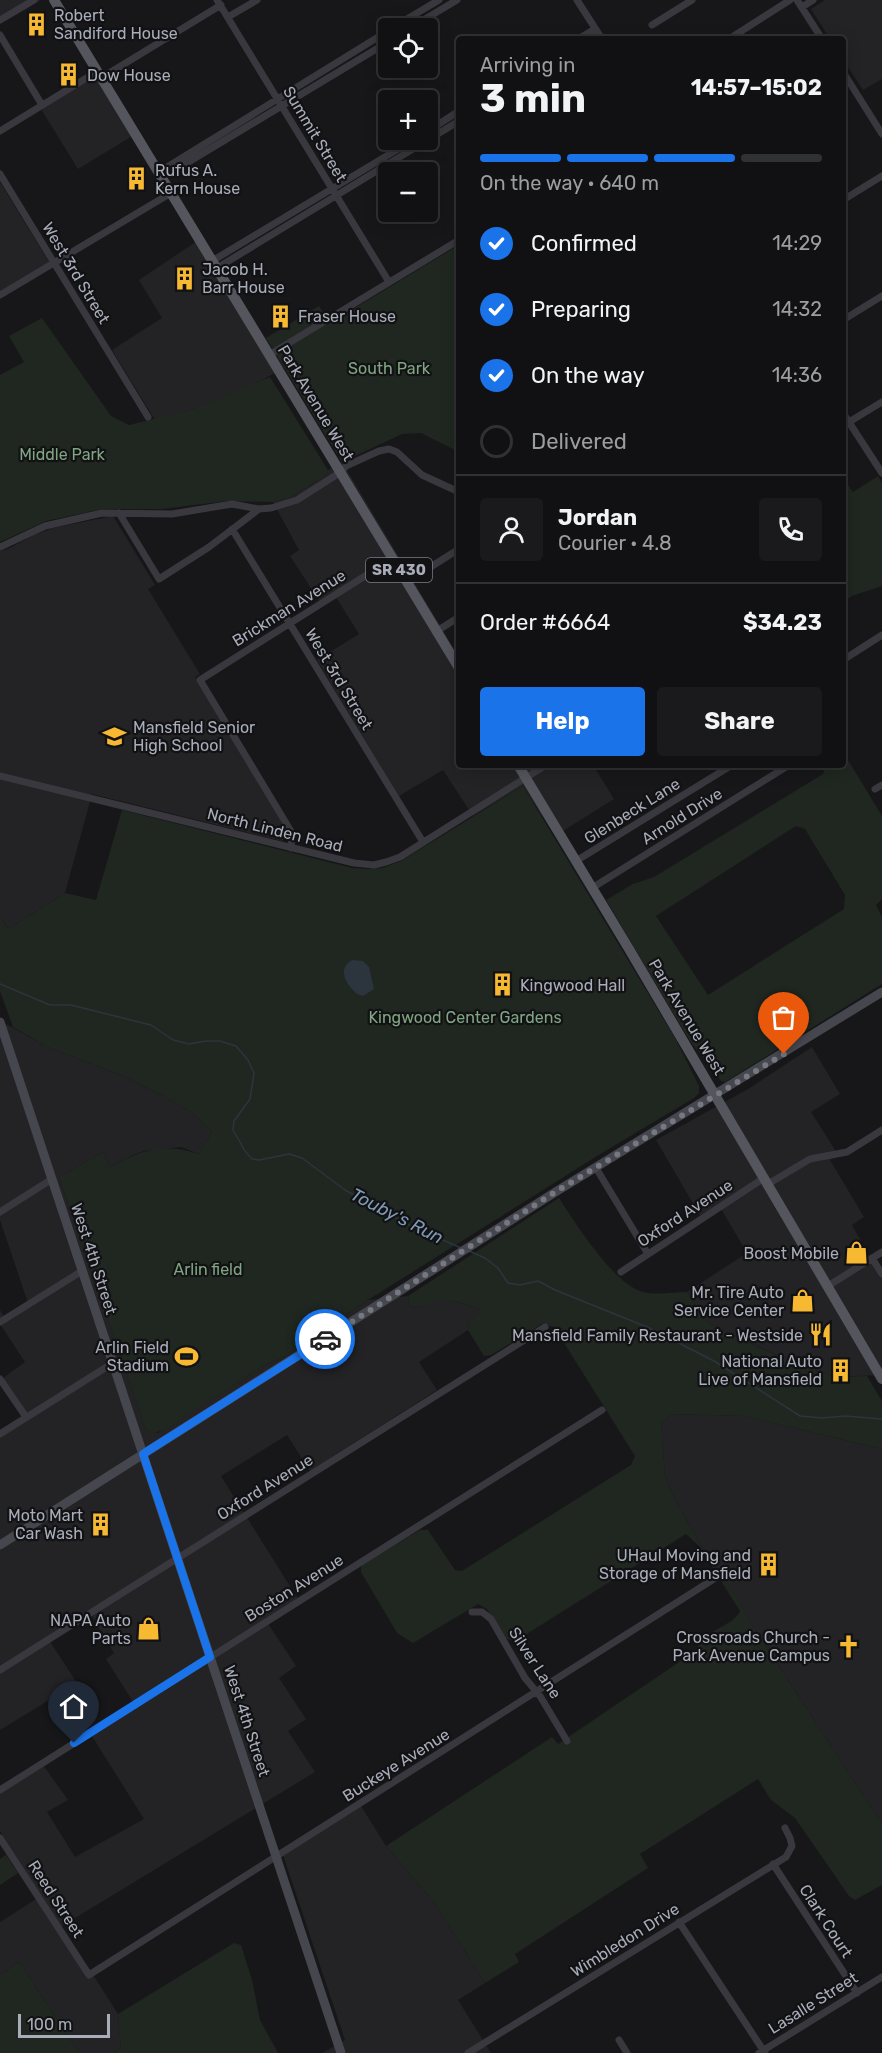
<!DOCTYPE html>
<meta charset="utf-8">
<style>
:root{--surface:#111113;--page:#1a1a1c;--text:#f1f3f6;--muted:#9c9da0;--line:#303133;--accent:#1a73e8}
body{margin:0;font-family:Rubik,sans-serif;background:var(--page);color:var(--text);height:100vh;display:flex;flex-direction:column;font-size:22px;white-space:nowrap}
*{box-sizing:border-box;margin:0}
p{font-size:20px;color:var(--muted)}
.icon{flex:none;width:33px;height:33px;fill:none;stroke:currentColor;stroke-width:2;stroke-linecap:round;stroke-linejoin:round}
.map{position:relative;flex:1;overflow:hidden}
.side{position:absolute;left:456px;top:36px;width:390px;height:732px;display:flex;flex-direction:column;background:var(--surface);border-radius:6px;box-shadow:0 3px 15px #0003,0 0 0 2px var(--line)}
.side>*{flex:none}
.controls{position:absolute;left:378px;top:18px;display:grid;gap:12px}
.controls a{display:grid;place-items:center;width:60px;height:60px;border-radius:6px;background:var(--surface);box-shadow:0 3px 15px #0003,0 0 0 2px var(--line);font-size:30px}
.scale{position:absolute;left:18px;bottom:15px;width:92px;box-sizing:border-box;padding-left:6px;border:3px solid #a8adb9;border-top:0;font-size:16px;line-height:21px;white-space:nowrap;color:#a8adb9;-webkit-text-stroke:4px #121214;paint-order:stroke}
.pin{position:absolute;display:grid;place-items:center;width:51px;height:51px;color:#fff;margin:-62px -26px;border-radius:50% 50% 50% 0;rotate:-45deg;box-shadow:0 0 6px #0007}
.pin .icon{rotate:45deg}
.courier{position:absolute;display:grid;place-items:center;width:60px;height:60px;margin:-30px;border:4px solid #1a73e8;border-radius:50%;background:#fff;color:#222;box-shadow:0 2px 8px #0007}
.head em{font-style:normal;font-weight:700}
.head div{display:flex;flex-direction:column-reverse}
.head{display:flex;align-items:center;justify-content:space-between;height:102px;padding:0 24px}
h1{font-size:39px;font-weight:700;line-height:45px}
.bar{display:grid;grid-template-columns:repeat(4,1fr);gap:9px 6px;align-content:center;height:72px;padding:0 24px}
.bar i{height:8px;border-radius:4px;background:var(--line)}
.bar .active{background:var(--accent)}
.bar p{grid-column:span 4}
.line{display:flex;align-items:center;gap:15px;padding:0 24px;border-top:2px solid var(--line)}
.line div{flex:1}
.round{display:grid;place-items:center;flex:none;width:63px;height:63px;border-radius:6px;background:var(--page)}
ol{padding:0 24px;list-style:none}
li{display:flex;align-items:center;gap:18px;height:66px}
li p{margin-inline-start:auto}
li .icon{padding:6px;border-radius:50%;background:var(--accent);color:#fff;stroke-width:4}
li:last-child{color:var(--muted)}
li i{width:33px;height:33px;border:3px solid var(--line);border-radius:50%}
.cta{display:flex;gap:12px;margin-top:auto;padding:12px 24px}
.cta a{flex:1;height:69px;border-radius:6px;background:var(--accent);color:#fff;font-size:24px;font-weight:700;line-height:69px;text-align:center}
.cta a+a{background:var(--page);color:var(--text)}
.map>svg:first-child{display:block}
.built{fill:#232326}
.green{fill:#1f2720;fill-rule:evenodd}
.water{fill:#2c353d}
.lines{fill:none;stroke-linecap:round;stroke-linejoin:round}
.stream{stroke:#2c353d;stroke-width:1.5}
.minor{stroke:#38383e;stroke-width:7}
.secondary{stroke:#46474e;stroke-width:9}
.primary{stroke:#54555d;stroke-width:10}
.done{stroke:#757881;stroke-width:6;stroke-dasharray:0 10.8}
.route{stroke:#1a73e8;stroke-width:8}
.labels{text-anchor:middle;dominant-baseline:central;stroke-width:4.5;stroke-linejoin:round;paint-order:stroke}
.shield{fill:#121214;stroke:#7b7e88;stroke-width:1.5}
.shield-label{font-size:15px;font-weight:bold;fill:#a8adb9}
.poi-label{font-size:16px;fill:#a8adb9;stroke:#121214;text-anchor:end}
.street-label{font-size:16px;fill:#a8adb9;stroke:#121214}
.park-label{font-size:16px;fill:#7fa582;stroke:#121214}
.water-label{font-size:18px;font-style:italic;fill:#7f9ab5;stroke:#121214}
</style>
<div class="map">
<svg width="882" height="2053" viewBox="0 0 882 2053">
<rect width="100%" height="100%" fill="#171719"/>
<!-- built -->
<path class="built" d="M0,0H41L0,24Z
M825,0H882V79L863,90L843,60V39H830L811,9Z
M102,72L139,132L78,169L41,109Z
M0,182L49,262L0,291Z
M203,237L284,368L251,386L190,410L155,420L112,350L162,318L139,280Z
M342,462L459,657V765H593L614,799L555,836L523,786L473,816L443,770L399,796L317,660L359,634L334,594L320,602L290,556L299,550L273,502L291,497L325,476L328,470Z
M113,516L155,585L148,589L200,674L195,677L290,836L282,841L92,794L65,893L8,929L0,917V551L8,549L34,535L53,528Z
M0,1023L8,1025L48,1047L126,1077L173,1101L195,1115L212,1132L199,1154L181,1147L144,1151L131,1156L110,1167L103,1152L59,1177L146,1430L158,1433L264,1365L282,1358L368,1300L408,1296L409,1306L416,1308L432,1301L448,1299L479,1309L482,1312L469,1321L468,1330L419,1362L437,1390L310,1471L287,1435L221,1476L298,1599L265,1619L296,1666L279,1678L306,1719L288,1731L315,1772L62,1926L118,2014L121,2048L114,2053H79L19,1962L0,1975V1922L41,1896L0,1831V1793L43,1765L68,1800L47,1812L75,1857L144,1819L90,1733L135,1705L106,1659L114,1653L90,1613L49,1640L77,1683L0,1730V1437L30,1419L3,1378L25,1362L0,1324V1310L5,1318L28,1303L0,1220Z
M812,1047L840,1094L811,1112L839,1156L830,1160L864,1217L852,1225L882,1278V1375L835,1377L787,1360L710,1324L703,1318L687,1292L747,1253L720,1207L702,1219L656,1140L748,1089Z
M672,1414L745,1416L882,1449V1824L754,1628L701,1546L671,1492L665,1476L661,1423Z
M361,1806L386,1846L434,1902L485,1983L458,2000L491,2053H322L345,2040L283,1855Z"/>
<!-- green -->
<path class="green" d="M459,245V452L421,433L402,434L342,462L266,338L319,306L330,323Z
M42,318L111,416L129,425L190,410L270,377L328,470L325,476L291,497L273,502L226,501L162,509H102L46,521L0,542V375L24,362L9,336Z
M878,476L882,483V586L852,596L843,602V478L853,492Z
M843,742L848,760L882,816V899L876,905L882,917V984L725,1082L721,1081L690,1041L606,900L633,884L654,877L823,774L826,765H843ZM796,826L805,829L845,895L844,909L708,995L656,916Z
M523,786L675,1038L699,1086V1093L694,1098L597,1156L368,1300L282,1358L264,1365L166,1429L155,1433L146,1430L59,1177L103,1152L110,1167C141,1150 164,1142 199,1154L212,1132L195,1115L173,1101L126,1077L48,1047L13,1027L0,991V917L8,929L65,893L96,900L122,810L352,868L367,869L383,868L401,861Z
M559,1198C576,1224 612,1281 640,1291C653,1296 673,1292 687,1292L703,1318L710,1324L782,1358L835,1377L867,1376L882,1401V1449L745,1416L672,1414L661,1423L665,1476L671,1492L701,1546L736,1597L754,1628L882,1824V1885L855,1900L849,1896L795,1818L771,1800L758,1779L640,1854L648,1868L515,1954L519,1962L485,1983L434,1902L386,1846L552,1737L558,1744L697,1650C703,1628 731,1629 740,1611L699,1546L686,1534L517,1640L506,1639L487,1609L478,1604L413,1643L397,1633L361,1572V1565L420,1530H428L455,1570L462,1571L631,1465L635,1456L554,1327L542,1324L491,1355L484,1356L468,1330L469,1321L481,1312L479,1309C450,1299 445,1296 416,1308L409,1306L408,1296Z
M6,1855L18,1873L0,1885V1859Z
M234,1943L241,1945L252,1980L260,2020L278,2053H114L121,2048L118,2014Z
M19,1962L79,2053H0V1975Z"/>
<!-- water -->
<path class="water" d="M352,960L363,961L369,967L374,989L363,996L357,994C347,985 336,970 352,960Z"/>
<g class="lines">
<!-- stream -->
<path class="stream" d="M0,984L50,1005H71L151,1025L173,1040L189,1044L206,1041H220L236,1046L248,1060L254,1073L250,1099L234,1121L233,1130L245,1151L252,1159L259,1160L289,1154L302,1158L345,1190L407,1224L461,1248
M469,1251L485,1258L498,1268L508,1283L520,1285L538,1281L555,1290L647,1327L714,1361L800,1416L822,1418L845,1416L882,1419"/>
<!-- minor -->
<path class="minor" d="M217,0L389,282
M577,0L602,39
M797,0L822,39
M802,7L813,0
M228,17L257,0
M0,20L34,0
M652,25L692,0
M392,28L439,0
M410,28L457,0
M0,35L42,105
M578,39L595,29
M729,39L790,0
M843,72L882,134
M101,78L221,5
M0,131L98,71
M428,131L459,111
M159,172L388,31
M0,174L148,417
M162,178L388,42
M843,200L882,176
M212,261L413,140
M217,268L459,121
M0,295L171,193
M843,320L882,296
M269,355L459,240
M843,413L882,473
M849,422L882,402
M119,513L159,579L209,547L259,509
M232,529L423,842
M0,547L45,526L102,513L172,514L232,504L259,509L271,508L297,500L341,472L346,466L379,451L389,449L397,452L422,475L459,492
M407,582L459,549
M437,631L459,617
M843,660L882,635
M0,776L354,863L374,865L386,862L400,857L546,765
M875,789L882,785
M291,848L292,833L200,680L392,559
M576,861L732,765
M592,888L786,767
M596,1168L648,1254
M768,1184L810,1159L847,1152L882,1130
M0,1212L52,1179
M872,1258L882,1274
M621,1272L764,1178
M828,1286L882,1252
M0,1322L82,1271
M0,1379L26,1417
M0,1434L113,1363
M472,1612H482L491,1619L525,1678L540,1696L567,1741
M0,1670L545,1327
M0,1790L602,1410
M0,1838L89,1975L717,1577
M773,1864L857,1993
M679,1922L765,2053
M619,2040L627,2053
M468,2053L786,1857L792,1846L790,1838L785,1828
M759,2053L882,1977"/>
<!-- secondary -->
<path class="secondary" d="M0,1022L341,2053
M0,1545L557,1191L882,992"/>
<!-- primary -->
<path class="primary" d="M54,0L459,668
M518,765L629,949L882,1379"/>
</g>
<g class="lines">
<!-- done -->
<path class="done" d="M325,1339L557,1191L784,1054"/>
<!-- route -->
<path class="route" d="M74,1743L210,1657L143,1454L325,1339"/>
</g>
<!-- icons -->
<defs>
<symbol id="building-bare" viewBox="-9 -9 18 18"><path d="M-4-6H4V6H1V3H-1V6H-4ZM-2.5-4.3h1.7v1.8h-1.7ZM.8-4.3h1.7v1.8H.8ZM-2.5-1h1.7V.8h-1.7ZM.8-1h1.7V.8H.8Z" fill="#f7b931" stroke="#121214" stroke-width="2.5" paint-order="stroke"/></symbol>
<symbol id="school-bare" viewBox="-9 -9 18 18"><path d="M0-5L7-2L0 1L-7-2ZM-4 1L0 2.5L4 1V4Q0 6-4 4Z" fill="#f7b931" stroke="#121214" stroke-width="2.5" paint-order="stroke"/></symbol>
<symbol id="shop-bare" viewBox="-9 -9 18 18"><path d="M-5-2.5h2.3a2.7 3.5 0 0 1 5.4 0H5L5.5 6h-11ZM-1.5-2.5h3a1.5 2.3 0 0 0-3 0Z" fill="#f7b931" stroke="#121214" stroke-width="2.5" paint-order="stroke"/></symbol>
<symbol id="restaurant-bare" viewBox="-9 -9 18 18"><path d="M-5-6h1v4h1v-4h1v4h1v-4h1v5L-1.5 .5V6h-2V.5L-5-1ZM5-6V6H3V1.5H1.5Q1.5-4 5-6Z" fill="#f7b931" stroke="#121214" stroke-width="2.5" paint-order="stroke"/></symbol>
<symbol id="stadium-bare" viewBox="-9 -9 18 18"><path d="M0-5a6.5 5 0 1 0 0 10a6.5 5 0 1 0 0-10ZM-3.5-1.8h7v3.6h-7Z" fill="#f7b931" stroke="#121214" stroke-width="2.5" paint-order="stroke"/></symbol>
<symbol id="church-bare" viewBox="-9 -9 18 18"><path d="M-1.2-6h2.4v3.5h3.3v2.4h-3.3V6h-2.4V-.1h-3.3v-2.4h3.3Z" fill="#f7b931" stroke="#121214" stroke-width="2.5" paint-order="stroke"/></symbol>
</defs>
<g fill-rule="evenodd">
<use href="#building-bare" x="20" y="8" width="33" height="33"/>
<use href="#building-bare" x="52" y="58" width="33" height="33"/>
<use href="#building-bare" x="120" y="162" width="33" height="33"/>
<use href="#building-bare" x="168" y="262" width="33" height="33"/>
<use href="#building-bare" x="264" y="300" width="33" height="33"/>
<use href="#school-bare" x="98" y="720" width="33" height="33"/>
<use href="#building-bare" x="486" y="968" width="33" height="33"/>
<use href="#shop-bare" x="840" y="1236" width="33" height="33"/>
<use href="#shop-bare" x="786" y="1284" width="33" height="33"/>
<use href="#restaurant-bare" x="804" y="1318" width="33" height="33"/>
<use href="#stadium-bare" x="170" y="1340" width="33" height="33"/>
<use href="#building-bare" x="824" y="1354" width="33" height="33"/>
<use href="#building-bare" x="84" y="1508" width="33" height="33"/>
<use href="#building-bare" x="752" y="1548" width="33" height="33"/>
<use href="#shop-bare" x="132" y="1612" width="33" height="33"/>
<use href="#church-bare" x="832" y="1630" width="33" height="33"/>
</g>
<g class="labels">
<!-- shield labels -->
<rect class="shield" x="366" y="558" width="66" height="24" rx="4.5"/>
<g class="shield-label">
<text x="399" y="570">SR 430</text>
</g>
<!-- poi labels -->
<g class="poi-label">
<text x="54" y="15" text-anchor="start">Robert<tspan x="54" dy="18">Sandiford House</tspan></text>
<text x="87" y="75" text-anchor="start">Dow House</text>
<text x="155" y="170" text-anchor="start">Rufus A.<tspan x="155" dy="18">Kern House</tspan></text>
<text x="202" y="269" text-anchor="start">Jacob H.<tspan x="202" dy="18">Barr House</tspan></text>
<text x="298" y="316" text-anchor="start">Fraser House</text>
<text x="133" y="727" text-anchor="start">Mansfield Senior<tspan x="133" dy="18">High School</tspan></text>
<text x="520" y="985" text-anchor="start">Kingwood Hall</text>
<text x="839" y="1253">Boost Mobile</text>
<text x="784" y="1292">Mr. Tire Auto<tspan x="784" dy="18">Service Center</tspan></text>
<text x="803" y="1335">Mansfield Family Restaurant - Westside</text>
<text x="169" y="1347">Arlin Field<tspan x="169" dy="18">Stadium</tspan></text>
<text x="822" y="1361">National Auto<tspan x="822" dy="18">Live of Mansfield</tspan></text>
<text x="83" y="1515">Moto Mart<tspan x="83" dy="18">Car Wash</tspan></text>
<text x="751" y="1555">UHaul Moving and<tspan x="751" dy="18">Storage of Mansfield</tspan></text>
<text x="131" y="1620">NAPA Auto<tspan x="131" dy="18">Parts</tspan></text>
<text x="830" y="1637">Crossroads Church -<tspan x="830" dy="18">Park Avenue Campus</tspan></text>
</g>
<!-- street labels -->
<g class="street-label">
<text transform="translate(315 134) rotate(59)">Summit Street</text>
<text transform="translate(76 273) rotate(59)">West 3rd Street</text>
<text transform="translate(316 403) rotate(59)">Park Avenue West</text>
<text transform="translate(289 608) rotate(-32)">Brickman Avenue</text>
<text transform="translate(339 679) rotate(59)">West 3rd Street</text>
<text transform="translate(632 811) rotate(-32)">Glenbeck Lane</text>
<text transform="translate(682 816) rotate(-32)">Arnold Drive</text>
<text transform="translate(275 830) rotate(14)">North Linden Road</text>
<text transform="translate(687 1017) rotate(59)">Park Avenue West</text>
<text transform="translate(685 1213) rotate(-33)">Oxford Avenue</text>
<text transform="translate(94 1259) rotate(72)">West 4th Street</text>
<text transform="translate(265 1487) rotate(-32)">Oxford Avenue</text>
<text transform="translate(294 1588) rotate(-32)">Boston Avenue</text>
<text transform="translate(535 1663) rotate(57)">Silver Lane</text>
<text transform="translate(247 1721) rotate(72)">West 4th Street</text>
<text transform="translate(396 1765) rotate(-32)">Buckeye Avenue</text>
<text transform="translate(56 1899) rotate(57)">Reed Street</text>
<text transform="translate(826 1921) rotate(57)">Clark Court</text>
<text transform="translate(625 1940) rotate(-32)">Wimbledon Drive</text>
<text transform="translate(813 2003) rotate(-32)">Lasalle Street</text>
</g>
<!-- park labels -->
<g class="park-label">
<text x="389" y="368">South Park</text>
<text x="62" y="454">Middle Park</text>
<text x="465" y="1017">Kingwood Center Gardens</text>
<text x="208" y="1269">Arlin field</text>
</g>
<!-- water labels -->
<g class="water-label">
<text transform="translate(397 1216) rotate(27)">Touby's Run</text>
</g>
</g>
</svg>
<div class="controls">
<a><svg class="icon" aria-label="locate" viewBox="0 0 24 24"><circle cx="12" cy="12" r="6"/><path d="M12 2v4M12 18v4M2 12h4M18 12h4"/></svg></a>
<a>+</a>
<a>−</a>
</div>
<div class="scale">100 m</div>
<div class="pin" style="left:784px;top:1054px;background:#ea580c"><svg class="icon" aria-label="bag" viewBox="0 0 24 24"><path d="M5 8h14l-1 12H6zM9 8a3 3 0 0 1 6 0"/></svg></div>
<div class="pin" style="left:74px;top:1743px;background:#1f2937"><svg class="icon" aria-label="home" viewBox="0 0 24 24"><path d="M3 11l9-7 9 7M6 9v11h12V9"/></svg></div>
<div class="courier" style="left:325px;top:1339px"><svg class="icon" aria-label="car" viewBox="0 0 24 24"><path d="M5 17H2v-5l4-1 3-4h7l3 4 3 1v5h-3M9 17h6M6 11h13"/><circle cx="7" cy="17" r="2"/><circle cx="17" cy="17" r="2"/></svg></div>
<section class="side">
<div class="head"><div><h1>3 min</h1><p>Arriving in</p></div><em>14:57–15:02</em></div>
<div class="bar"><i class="active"></i><i class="active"></i><i class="active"></i><i></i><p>On the way · 640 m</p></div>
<ol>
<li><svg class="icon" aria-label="check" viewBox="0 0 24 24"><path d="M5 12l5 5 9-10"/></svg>Confirmed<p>14:29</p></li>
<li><svg class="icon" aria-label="check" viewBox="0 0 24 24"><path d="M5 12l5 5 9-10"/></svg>Preparing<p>14:32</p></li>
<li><svg class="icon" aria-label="check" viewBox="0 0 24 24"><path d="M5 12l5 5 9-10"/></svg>On the way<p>14:36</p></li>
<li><i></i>Delivered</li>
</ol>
<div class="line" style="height:108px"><a class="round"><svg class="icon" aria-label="person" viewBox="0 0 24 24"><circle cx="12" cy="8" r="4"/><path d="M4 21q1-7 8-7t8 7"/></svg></a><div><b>Jordan</b><p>Courier · 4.8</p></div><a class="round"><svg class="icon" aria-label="phone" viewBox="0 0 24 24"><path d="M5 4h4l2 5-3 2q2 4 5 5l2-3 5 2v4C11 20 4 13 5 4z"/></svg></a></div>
<div class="line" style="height:78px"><div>Order #6664</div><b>$34.23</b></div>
<div class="cta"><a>Help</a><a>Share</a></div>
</section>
</div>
